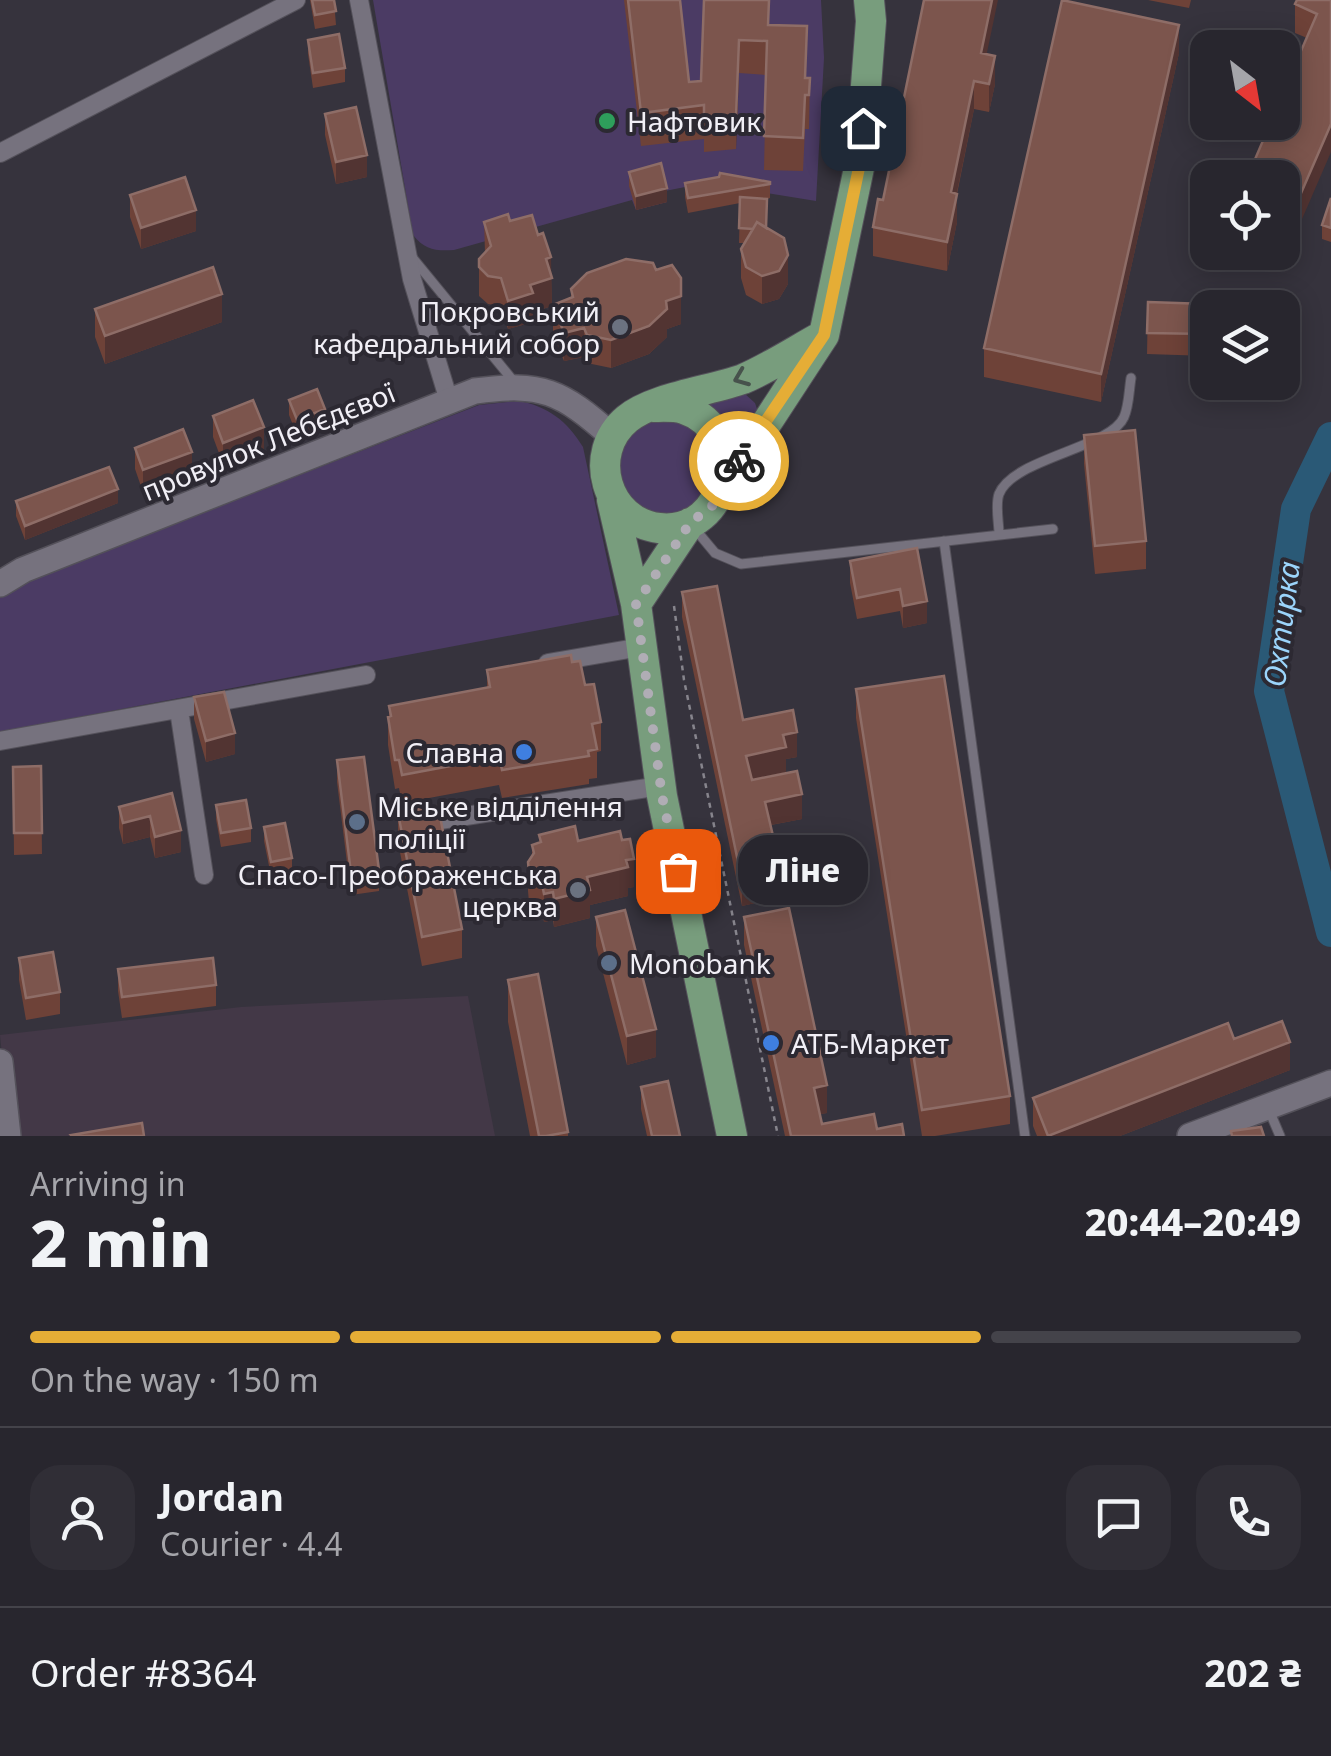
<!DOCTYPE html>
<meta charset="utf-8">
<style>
:root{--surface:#28262e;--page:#302e36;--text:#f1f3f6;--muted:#a5a5aa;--line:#44434a;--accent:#e5ad36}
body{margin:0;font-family:"Noto Sans",sans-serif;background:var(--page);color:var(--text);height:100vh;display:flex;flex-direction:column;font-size:38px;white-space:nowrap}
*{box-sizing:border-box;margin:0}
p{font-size:32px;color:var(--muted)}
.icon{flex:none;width:55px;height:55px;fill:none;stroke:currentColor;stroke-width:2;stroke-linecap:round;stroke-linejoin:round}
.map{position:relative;height:1136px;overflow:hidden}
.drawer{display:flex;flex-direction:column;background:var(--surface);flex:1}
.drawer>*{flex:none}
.needle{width:65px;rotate:149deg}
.controls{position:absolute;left:1190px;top:30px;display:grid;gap:20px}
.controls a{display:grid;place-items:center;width:110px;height:110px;border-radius:20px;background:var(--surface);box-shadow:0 5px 25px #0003,0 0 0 2px var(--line);font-size:50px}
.pin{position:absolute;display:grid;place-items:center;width:85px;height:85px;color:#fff;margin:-42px;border-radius:20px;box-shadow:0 5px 15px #0006}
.courier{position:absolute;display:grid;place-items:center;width:100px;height:100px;margin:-50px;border:8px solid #e5ad36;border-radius:50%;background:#fff;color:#222;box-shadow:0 2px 12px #0007}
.bubble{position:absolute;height:70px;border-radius:30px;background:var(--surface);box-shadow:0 5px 25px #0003,0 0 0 2px var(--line);font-size:32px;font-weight:800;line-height:70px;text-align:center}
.summary em{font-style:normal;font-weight:800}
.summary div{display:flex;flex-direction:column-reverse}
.summary{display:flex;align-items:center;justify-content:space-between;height:170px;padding:0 30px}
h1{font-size:65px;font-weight:800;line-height:75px}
.bar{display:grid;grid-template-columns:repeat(4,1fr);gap:15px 10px;align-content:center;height:120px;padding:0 30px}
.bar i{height:12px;border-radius:8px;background:var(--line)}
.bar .active{background:var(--accent)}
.bar p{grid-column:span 4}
.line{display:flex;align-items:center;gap:25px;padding:0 30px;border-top:2px solid var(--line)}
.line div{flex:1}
.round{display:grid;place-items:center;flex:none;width:105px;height:105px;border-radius:30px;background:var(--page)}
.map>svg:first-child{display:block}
.commercial{fill:#433847}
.green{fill:#4b3b64}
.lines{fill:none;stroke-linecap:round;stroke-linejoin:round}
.river{stroke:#2a5976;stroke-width:30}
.lane-casing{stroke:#54515a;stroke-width:11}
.street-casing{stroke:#54515a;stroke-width:20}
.secondary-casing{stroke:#54515a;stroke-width:28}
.primary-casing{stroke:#54515a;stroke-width:32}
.path{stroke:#87858d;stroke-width:2.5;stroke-dasharray:5 5;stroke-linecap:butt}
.lane{stroke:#76727e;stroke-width:9}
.street{stroke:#76727e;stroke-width:18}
.secondary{stroke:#76727e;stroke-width:25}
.primary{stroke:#789d7d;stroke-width:30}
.wall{fill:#6e4238}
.shaded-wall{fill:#523432}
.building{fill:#7c554d;stroke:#8e6d67;stroke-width:2.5}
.oneway{stroke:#47524c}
.done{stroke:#b0adb5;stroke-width:10;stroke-dasharray:0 18}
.route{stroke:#e5ad36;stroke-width:12}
.leisure-dot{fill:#2e9e5b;stroke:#2c2932;stroke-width:4}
.worship-dot{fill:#6b7280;stroke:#2c2932;stroke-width:4}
.shop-dot{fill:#3f7fe0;stroke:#2c2932;stroke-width:4}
.service-dot{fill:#5c6f8a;stroke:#2c2932;stroke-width:4}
.labels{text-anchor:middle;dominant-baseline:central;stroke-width:8;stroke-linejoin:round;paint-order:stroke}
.poi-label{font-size:28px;fill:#f1eff6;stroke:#2c2932;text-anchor:start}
.street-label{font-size:28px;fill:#f1eff6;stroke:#2c2932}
.water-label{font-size:30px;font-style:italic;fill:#9bd4fb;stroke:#2c2932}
</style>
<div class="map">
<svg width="1331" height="1136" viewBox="0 0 1331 1136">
<rect width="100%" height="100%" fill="#36333d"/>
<!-- commercial -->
<path class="commercial" d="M468,996L495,1136H10L0,1035L241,1007Z"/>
<!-- green -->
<path class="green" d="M373,0H821L824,58L816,201L705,183L665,191L667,202L636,210L632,200L454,250C435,251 425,250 413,235Z
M744,393L755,403L758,412L736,452L702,404Z
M518,401C548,406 567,421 583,447L619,615L0,732V592L479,405Z
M616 467a48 48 0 1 1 96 0a48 48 0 1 1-96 0Z"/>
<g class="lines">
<!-- river -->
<path class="river" d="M1331,437L1296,509L1269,691L1331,932"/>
<defs>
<path id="lane" d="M411,256L515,383
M695,529L715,553L741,564L1053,529
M999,534C999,523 995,505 999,494C1013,458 1111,448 1124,417C1129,406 1129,390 1131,378
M944,541L1025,1136
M1269,1110L1280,1136"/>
<path id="street" d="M359,0L412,279L449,401
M0,153L296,0
M548,663L641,647
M179,710L204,875
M0,741L366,675
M421,823L660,786"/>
<path id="secondary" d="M0,584L23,570L475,391C542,382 561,391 612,436
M0,1062L8,1136
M1190,1136L1331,1083"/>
<path id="primary" d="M653,407C662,407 675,406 684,409C750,431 729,536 659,528C606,522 586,453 627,419C654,397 710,391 743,379C771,367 798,349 824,335
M724,481L758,436L824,335L860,163L871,21L869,0
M612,500L636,604L662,796L732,1136
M636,604L690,523"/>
</defs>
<!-- lane casing -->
<use href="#lane" class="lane-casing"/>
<!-- street casing -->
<use href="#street" class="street-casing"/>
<!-- secondary casing -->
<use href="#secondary" class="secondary-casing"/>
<!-- primary casing -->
<use href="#primary" class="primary-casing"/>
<!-- path -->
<path class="path" d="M674,606L684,680L778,1136"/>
<!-- lane -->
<use href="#lane" class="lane"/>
<!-- street -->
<use href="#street" class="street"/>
<!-- secondary -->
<use href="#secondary" class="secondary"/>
<!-- primary -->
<use href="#primary" class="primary"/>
</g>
<!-- wall -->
<path class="wall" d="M310,0H334L336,25L315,29Z
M624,0H680L689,82L701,81L704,0L769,25L807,78H810L809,129H805L803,171L764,170L766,75L739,73L736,149L704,152V139L641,146Z
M1148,0H1191L1189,8Z
M1331,0L1280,270L1238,252H1282L1307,38L1295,33V4Z
M308,40L345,68V82L313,88L308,54Z
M1179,53L1101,402L984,377V348Z
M987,54L995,84L989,112L974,109L957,194V222L947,271L873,256V227L883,200Z
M325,114L367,177L336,184L325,135Z
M629,172L667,202L636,210L629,186Z
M770,182V198L767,199V228L788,284L779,299L762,304L746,295L741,278V249L745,243H739L740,203L688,213L685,197V183Z
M130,195L196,231L141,249L130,217Z
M1331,198V242L1322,239V225Z
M510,221L551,275L552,306L533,312V322L508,329L501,306L488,304L479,296V259L485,253L484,222Z
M571,289L681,324L667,329V337L649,354L611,368L587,363L584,357L564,361L553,334V305L571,298Z
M1148,302L1208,308V356L1147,354Z
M95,309L222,322L105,364L95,337Z
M289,400L325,424L297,435L289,415Z
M213,416L264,449L223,464L213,437Z
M1084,435L1146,541V569L1095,574L1084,464Z
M135,448L192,473L143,492L135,469Z
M16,501L118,503L25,540L16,516Z
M850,561L927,601V623L903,628L900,611L857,619L850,583Z
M682,592L743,720L797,757L786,759V772L751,779L802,819L771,825L778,857L800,893L742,906L682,617Z
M572,662L585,685L601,722V751L597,752V778L589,779V784L502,798L499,785L402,803L399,788L395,789L388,745V717H389V706L487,688V670Z
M856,689L1010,1096V1124L935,1136H922L856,718Z
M194,697L235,754L206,762L194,719Z
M337,760L379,870V891L351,895L337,782Z
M41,766L42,854L14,855L13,767Z
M172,793L181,852L155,858L150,837L123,844L119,828V807Z
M216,805L251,828V842L221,847L216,819Z
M398,813L462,929V958L422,966L398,842Z
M264,827L292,858V872L271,876L264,841Z
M539,835L578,841L634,887L628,888V896L590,905V918L554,927L553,920L544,922L542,912L529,902L528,891V862L532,856V845L539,843Z
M596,917L656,1057L627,1065L596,946Z
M744,917L827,1113L820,1114L822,1124L877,1129L904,1136H785L744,945Z
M19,958L60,992V1014L26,1020L19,980Z
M118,969L216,985V1006L122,1018L118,991Z
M508,980L568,1132V1136H530L508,1022Z
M1234,1039L1290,1070L1120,1136H1037L1033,1126V1098Z
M641,1087L680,1136H647L641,1109Z"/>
<!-- shaded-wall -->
<path class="shaded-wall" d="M992,0H998L981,81V53Z
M1179,25V53L1101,402V374Z
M739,40V73L736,149V116Z
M995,56V84L989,112V84Z
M974,81V109L951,221V192Z
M1331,124V152L1280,270L1282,237Z
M367,155V177L336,184V162Z
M667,188V202L636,210V196Z
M957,194V222L947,271V242Z
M196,210V231L141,249V228Z
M788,255V284L779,299L762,304V276Z
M551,257L552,306L533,312V322L508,329V301L530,285L546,259Z
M222,294V322L105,364V336Z
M681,296V324L667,329V337L649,354L611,368V340L666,301Z
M584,328V357L564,361V333Z
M325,409V424L297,435V420Z
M264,427V449L223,464V443Z
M192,452V473L143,492V470Z
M118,489V503L25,540V526Z
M927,601V623L903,628V606Z
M797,732V757L786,759V772L746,780V756L783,735Z
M235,733V754L206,762V741Z
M802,794V819L765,826V802Z
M150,816V837L123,844V823Z
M181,830V852L155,858V837Z
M634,859V887L628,888V896L590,905V918L554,927V899L587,877L626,860Z
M800,868V893L742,906V881Z
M553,892V920L544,922V894Z
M656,1029V1057L627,1065V1036Z
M1290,1042V1070L1120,1136H1048Z
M827,1085V1113L814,1115V1088Z"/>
<!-- building -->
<path class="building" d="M312,0H334L336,11L315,15Z
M628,0H680L689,82L701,81L704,0H769L768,25L807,26L805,78H810L809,95H805L803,138L764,136L767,41L739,40L736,116L704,118V105L641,113Z
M924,0H992L981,53L995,56L989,84L974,81L951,192L957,194L947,242L873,227L878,199L883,200Z
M1062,0L1179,25L1101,374L984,348Z
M1297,0H1331V124L1282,237V178H1247L1271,122H1282V95L1317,14L1295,4Z
M339,34L345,68L313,73L308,40Z
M356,107L367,155L336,162L325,114Z
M661,163L667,188L636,196L629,172Z
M720,173L770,182V184L688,198L685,183L719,177Z
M185,177L196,210L141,228L130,195Z
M740,197L767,199L766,228L757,222L753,229L739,228Z
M1331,198V228L1322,225Z
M508,214L510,221L532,215L538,235L543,233L551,257L546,259L552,278L530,285L533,293L508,301L501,278L488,276L479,267V259L491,246L484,222Z
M757,222L784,238L788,255L779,271L762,276L746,267L741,249Z
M626,259L653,263L656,270L672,265L681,278V296L666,301L667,309L649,326L611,340L587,335L584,328L564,333L553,305L573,297L571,289L587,273Z
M213,267L222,294L105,336L95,309Z
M1148,302L1235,305L1234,308H1208V334L1147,333Z
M317,389L325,409L297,420L289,400Z
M253,400L264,427L223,443L213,416Z
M183,429L192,452L143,470L135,448Z
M1135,430L1146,541L1095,546L1084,435Z
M109,467L118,489L25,526L16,501Z
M917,548L927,601L903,606L900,589L857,598L850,561Z
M717,586L743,720L793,710L797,732L783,735L786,747L746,756L752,780L797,771L802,794L765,802L778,857L797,853L800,868L742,881L682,592Z
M571,655L572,662L580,661L585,685L594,684L601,722L592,724L597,749L588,751L589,756L502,770L499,757L402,775L399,760H395L388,717L391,716L389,706L490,687L487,670Z
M944,676L1010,1096L922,1110L856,689Z
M224,692L235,733L206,741L194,697Z
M364,757L379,870L351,873L337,760Z
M41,766L42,833H14L13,767Z
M172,793L181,830L155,837L150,816L123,823L119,807Z
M246,800L251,828L221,833L216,805Z
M438,806L462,929L422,937L398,813Z
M285,823L292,858L271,862L264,827Z
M575,826L578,841L620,831L622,840L630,839L634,859L626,860L628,867L587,877L590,890L554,899L553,892L544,894L542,884L529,873L528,862L534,853L532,845L541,842L539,835Z
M789,908L827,1085L814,1088L822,1124L874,1114L877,1129L902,1124L904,1136H791L744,917Z
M625,910L656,1029L627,1036L596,917Z
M53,952L60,992L26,998L19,958Z
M213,958L216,985L122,997L118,969Z
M538,974L568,1132L546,1136H539L508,980Z
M1282,1021L1290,1042L1048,1136L1033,1098L1228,1023L1234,1039Z
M668,1081L680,1136H652L641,1087Z
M142,1123L144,1136H72L71,1135Z
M1261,1127L1264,1136H1232L1231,1131Z"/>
<!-- one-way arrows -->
<defs><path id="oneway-chevron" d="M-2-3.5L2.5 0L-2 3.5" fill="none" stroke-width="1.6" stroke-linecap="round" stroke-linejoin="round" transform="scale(2.5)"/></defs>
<use class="oneway" href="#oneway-chevron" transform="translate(741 378) rotate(158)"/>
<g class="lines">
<!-- done -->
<path class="done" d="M678,871L662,796L636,604L690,523L712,506L739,461"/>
<!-- route -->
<path class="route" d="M739,461L824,335L860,163L863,128"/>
</g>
<!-- markers -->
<circle class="leisure-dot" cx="607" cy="121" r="10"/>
<g class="worship-dot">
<circle cx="620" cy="327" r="10"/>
<circle cx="578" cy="890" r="10"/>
</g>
<g class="shop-dot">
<circle cx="524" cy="752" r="10"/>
<circle cx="771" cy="1043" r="10"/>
</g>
<g class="service-dot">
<circle cx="357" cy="822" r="10"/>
<circle cx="609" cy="963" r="10"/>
</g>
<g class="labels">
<!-- poi labels -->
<g class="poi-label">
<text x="627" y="121">Нафтовик</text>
<text x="600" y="311" text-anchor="end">Покровський<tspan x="600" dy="32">кафедральний собор</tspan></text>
<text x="504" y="752" text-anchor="end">Славна</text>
<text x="377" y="806">Міське відділення<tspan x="377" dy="32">поліції</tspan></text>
<text x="558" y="874" text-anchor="end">Спасо-Преображенська<tspan x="558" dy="32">церква</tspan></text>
<text x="629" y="963">Monobank</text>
<text x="791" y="1043">АТБ-Маркет</text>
</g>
<!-- street labels -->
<g class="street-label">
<text transform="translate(268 441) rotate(-22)">провулок Лебєдєвої</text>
</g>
<!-- water labels -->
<g class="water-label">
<text transform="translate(1281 624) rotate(-83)">Охтирка</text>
</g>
</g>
</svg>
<div class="controls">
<a><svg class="needle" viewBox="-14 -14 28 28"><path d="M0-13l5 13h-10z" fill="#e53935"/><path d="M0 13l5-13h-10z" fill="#a5a5aa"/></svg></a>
<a><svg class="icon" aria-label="locate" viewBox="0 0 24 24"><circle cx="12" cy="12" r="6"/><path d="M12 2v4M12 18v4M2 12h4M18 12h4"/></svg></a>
<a><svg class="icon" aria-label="layers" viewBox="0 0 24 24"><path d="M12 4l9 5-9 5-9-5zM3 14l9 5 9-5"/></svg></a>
</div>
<div class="pin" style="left:678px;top:871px;background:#ea580c"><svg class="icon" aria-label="bag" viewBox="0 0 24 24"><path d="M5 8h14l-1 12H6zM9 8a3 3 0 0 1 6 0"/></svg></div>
<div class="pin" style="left:863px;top:128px;background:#1f2937"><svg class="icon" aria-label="home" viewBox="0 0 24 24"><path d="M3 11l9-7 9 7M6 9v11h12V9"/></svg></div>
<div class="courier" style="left:739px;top:461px"><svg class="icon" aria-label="bike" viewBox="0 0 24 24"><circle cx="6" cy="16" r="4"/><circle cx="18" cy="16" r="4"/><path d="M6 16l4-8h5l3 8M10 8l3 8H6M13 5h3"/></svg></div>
<div class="bubble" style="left:738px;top:835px;width:130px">Ліне</div>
</div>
<section class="drawer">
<div class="summary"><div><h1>2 min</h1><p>Arriving in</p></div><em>20:44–20:49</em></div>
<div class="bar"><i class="active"></i><i class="active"></i><i class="active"></i><i></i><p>On the way · 150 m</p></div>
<div class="line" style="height:180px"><a class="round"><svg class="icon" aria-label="person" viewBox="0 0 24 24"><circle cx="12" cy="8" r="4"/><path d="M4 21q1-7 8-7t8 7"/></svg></a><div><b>Jordan</b><p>Courier · 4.4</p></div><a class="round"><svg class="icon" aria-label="chat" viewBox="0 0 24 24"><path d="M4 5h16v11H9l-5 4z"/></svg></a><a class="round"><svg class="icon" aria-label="phone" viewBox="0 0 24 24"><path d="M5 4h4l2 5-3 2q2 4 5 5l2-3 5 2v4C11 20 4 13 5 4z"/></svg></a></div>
<div class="line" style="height:130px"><div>Order #8364</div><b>202 ₴</b></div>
</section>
